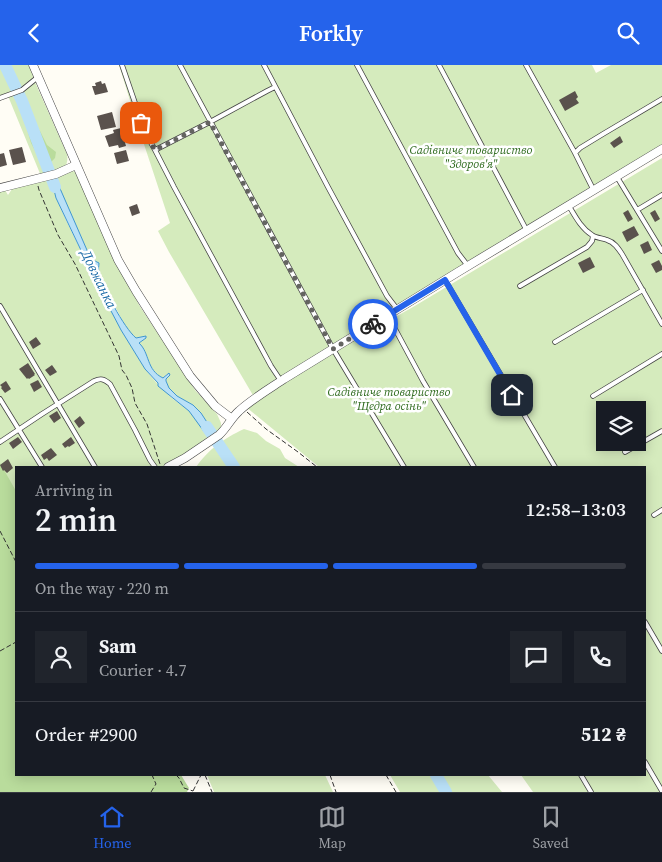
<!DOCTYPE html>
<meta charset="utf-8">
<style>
:root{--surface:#171b24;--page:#20242c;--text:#f1f3f6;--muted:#9ea1a6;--line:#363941;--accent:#2563eb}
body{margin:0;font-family:"Source Serif 4",serif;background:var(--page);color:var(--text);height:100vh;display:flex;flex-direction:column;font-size:19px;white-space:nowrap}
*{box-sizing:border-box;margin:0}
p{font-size:16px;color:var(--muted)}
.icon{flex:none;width:28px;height:28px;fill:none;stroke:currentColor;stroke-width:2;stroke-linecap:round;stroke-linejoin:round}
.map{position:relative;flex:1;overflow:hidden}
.side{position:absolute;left:15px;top:401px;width:631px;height:310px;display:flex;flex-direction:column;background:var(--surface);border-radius:0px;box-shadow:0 2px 12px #0003}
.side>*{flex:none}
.buttons{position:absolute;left:596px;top:336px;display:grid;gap:10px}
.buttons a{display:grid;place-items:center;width:50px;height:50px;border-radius:0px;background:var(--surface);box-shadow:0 2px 12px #0003;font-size:25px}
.pin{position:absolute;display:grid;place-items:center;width:42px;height:42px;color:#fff;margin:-21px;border-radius:10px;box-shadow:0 2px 8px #0006}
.courier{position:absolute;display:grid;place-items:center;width:50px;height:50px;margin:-25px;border:4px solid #2563eb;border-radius:50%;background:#fff;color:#222;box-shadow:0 1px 6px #0007}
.overview em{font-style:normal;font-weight:600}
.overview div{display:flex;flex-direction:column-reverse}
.overview{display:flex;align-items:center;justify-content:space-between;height:85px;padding:0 20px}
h1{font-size:32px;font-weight:600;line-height:38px}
.bar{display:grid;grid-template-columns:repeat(4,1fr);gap:8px 5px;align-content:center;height:60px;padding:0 20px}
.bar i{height:6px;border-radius:4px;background:var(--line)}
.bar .current{background:var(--accent)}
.bar p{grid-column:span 4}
.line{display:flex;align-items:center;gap:12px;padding:0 20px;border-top:1px solid var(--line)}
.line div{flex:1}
.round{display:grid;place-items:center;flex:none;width:52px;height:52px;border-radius:0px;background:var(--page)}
header{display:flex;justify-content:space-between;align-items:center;height:65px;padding:0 20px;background:var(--accent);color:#fff;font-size:22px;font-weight:600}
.tab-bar{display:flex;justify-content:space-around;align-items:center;height:70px;border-top:1px solid var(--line);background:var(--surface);font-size:14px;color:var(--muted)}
.tab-bar a{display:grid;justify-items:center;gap:2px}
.tab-bar .current{color:var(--accent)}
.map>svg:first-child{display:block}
.green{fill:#d5ebbd;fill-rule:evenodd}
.forest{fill:#b9dc9c}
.water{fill:#b9e0f7;stroke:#3f96cf}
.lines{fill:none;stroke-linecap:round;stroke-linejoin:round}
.river{stroke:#b9e0f7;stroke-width:12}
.building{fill:#5a524d}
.lane-casing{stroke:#444;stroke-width:5.5}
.street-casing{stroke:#444;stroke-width:9}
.path{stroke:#333;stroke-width:1;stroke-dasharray:5 2.5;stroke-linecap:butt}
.lane{stroke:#fff;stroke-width:4}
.street{stroke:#fff;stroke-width:8}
.done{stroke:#646461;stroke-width:5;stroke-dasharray:0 9}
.route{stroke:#2563eb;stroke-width:6}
.labels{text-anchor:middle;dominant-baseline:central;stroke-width:5;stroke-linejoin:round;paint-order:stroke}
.park-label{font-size:12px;font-style:italic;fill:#2f6b1f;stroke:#fff}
.water-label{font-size:14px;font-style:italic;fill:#1768a6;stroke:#fff}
</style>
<header><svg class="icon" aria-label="back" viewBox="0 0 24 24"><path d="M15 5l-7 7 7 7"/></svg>Forkly<svg class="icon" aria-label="search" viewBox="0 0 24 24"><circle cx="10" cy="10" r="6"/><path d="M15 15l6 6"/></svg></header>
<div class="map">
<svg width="662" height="727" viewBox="0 0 662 727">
<rect width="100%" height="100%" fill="#fffdf5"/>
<!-- green -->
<path class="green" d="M0,0H29L33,11L32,17L34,15L67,89C70,107 55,107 41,111L8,31L3,33L2,30H0Z
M119,0H592L596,8L611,0H662V81L254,332L169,187L158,166L170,158L136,55Z
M662,93V727H533L521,710H645V402H319L246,342L269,323L413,242ZM605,345H638V378H605Z
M71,105L75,107L80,116L139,240L195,325L217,349L221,358V364L217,367L212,369L213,366L201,348L193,340L177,331L169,323L166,316L167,309L163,313C146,305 150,288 139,278L146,273H136C127,266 123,257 118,247C109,231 101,214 95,196L90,192L54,111Z
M51,113L56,133L66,155L100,225L121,265L145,304L155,316L172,333L189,346L211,370V375L168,402H16V436L0,408V126L5,125L8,130L12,124Z
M244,364L257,368L266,376L280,384L285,393L299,402H196C210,383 223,374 244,364Z
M207,710H325L333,727H214Z
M390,710H488L502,727H400Z"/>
<!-- forest -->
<path class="forest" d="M29,61L40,66L47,80L56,87L55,93L50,98L51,103L46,107L42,104V99L31,78L27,64Z
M0,398L16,426V710H181L189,723L187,727H0Z"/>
<!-- water -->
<path class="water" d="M55,112L90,192L95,196L99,198C99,201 98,204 99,206C102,222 124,263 136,273L146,271V273L139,278C150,288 146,305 163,313L169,308L170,310L166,314V316L169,323L177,331L193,340L201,348L214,368L211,370L205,368L189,346L158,321V318L145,304L121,265L100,225L56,133L51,113Z"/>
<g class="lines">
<!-- river -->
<path class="river" d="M5,0L22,36L55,122
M207,362L234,402
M436,710L446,727"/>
</g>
<!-- building -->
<path class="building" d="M101,16L102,19L105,18L108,27L95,30L92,21H96L95,18Z
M575,26L578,32L576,34L579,38L565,46L559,35Z
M112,47L116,62L101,65L97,51Z
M121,63L126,81L119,83L118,80L109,82L105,71L114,68L113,65Z
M620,71L623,77L614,83L610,78Z
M22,82L26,97L13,100L9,85Z
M126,85L129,96L117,99L114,88Z
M4,88L7,100L0,102V89Z
M137,139L140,148L132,151L129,142Z
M628,145L633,154L628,157L623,148Z
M655,145L660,154L655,157L650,148Z
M634,161L639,170L627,177L622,167Z
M648,176L652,185L644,189L640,180Z
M590,192L595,202L583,208L578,198Z
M659,195L662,201V205L656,208L651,199Z
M36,272L41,279L33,284L29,277Z
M28,298L35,309H34L35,310L29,314L28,313L27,314L19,304Z
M52,300L57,307L50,311L45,305Z
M38,315L42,322L34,327L30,319Z
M6,316L11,324L5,328L1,323L2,322L0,320Z
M57,346L61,353L54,358L49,351Z
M80,351L85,358L79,363L74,356Z
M18,372L22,377L13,384L9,378Z
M71,372L75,378L69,382L68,381L65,383L62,379Z
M51,383L57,390L49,396L47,393L44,395L41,390Z
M8,394L13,403L7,408L4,405L3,406L0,400Z"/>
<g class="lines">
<defs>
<path id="lane" d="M122,0L145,67L155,85L174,122L271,301L281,316
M180,0L333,284L404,402
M264,0L328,122L387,231L397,244
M357,0L458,188L468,201
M439,0L527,166
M526,0L575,88L594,126
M0,33L22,25L38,12
M155,85L210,57L267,26L275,22
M575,88L580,83L603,69L662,34
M617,112L662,186
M569,141C575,151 581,163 592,170C596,173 602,173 607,175C614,177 618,183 622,189L662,259
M637,145L662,130
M445,215L555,402
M520,221L587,182L592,176L593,171
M0,241L95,402
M388,250L394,262L423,316L474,402
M555,277L643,225
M593,331L662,289
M0,334L42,402
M0,377L42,349L94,316C101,313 104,314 110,319L135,365L150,395L155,402
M625,387L662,366
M654,450L662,445
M645,557L662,586
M645,697L662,726
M581,710L591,727"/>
<path id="street" d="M33,0L118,195L136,226L190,311L215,341L232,354
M0,123L56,109L76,100
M168,402L185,393L219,370C227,363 231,353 239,346C252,334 269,324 284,314L458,207L662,84"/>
</defs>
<!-- lane casing -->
<use href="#lane" class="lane-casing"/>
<!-- street casing -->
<use href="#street" class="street-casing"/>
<!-- path -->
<path class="path" d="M38,121L39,125L58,170L75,199L119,291L122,305L126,310L132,323L135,338L147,359L160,399
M247,347L266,364L298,387L317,402
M0,466L16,497
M0,586L16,577
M176,710L179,713L184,723L193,726
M205,710L212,727
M330,710L336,727
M386,710L396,727
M193,726L201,710
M151,727L156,719L152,710"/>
<!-- lane -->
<use href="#lane" class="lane"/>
<!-- street -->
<use href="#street" class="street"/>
</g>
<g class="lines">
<!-- done -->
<path class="done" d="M141,58L144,67L155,85L210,57L333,284L373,259"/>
<!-- route -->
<path class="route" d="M373,259L445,215L512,330"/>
</g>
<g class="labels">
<!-- park labels -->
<g class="park-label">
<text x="471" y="85">Садівниче товариство<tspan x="471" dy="14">"Здоров'я"</tspan></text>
<text x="389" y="327">Садівниче товариство<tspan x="389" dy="14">"Щедра осінь"</tspan></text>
</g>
<!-- water labels -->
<g class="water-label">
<text transform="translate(99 214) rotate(64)">Довжанка</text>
</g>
</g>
</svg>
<div class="buttons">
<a><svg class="icon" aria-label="layers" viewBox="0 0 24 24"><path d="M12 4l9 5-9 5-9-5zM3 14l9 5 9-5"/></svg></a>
</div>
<div class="pin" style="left:141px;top:58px;background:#ea580c"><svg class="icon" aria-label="bag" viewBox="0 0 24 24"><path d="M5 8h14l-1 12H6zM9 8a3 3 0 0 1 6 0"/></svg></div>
<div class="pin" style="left:512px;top:330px;background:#1f2937"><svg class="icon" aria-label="home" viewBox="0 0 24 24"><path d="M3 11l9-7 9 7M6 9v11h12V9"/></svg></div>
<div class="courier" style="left:373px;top:259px"><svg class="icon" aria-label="bike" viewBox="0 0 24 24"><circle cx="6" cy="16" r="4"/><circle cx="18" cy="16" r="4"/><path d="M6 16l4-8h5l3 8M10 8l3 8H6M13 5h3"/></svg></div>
<section class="side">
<div class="overview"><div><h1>2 min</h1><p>Arriving in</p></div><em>12:58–13:03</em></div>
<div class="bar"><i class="current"></i><i class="current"></i><i class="current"></i><i></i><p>On the way · 220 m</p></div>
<div class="line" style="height:90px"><a class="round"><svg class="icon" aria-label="person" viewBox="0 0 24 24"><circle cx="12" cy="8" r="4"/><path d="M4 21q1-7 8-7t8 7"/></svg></a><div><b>Sam</b><p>Courier · 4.7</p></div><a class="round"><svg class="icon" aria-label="chat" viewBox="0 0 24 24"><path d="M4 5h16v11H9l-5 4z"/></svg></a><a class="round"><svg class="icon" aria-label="phone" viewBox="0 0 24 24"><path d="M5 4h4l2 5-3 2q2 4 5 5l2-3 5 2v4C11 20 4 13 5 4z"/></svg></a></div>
<div class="line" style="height:65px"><div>Order #2900</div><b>512 ₴</b></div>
</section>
</div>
<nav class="tab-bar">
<a class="current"><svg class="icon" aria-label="home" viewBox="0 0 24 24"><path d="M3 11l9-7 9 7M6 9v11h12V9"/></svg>Home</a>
<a><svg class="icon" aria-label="map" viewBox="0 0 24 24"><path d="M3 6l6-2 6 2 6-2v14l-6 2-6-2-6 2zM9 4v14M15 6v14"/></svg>Map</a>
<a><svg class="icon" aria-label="saved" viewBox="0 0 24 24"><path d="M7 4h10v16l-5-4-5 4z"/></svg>Saved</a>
</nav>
